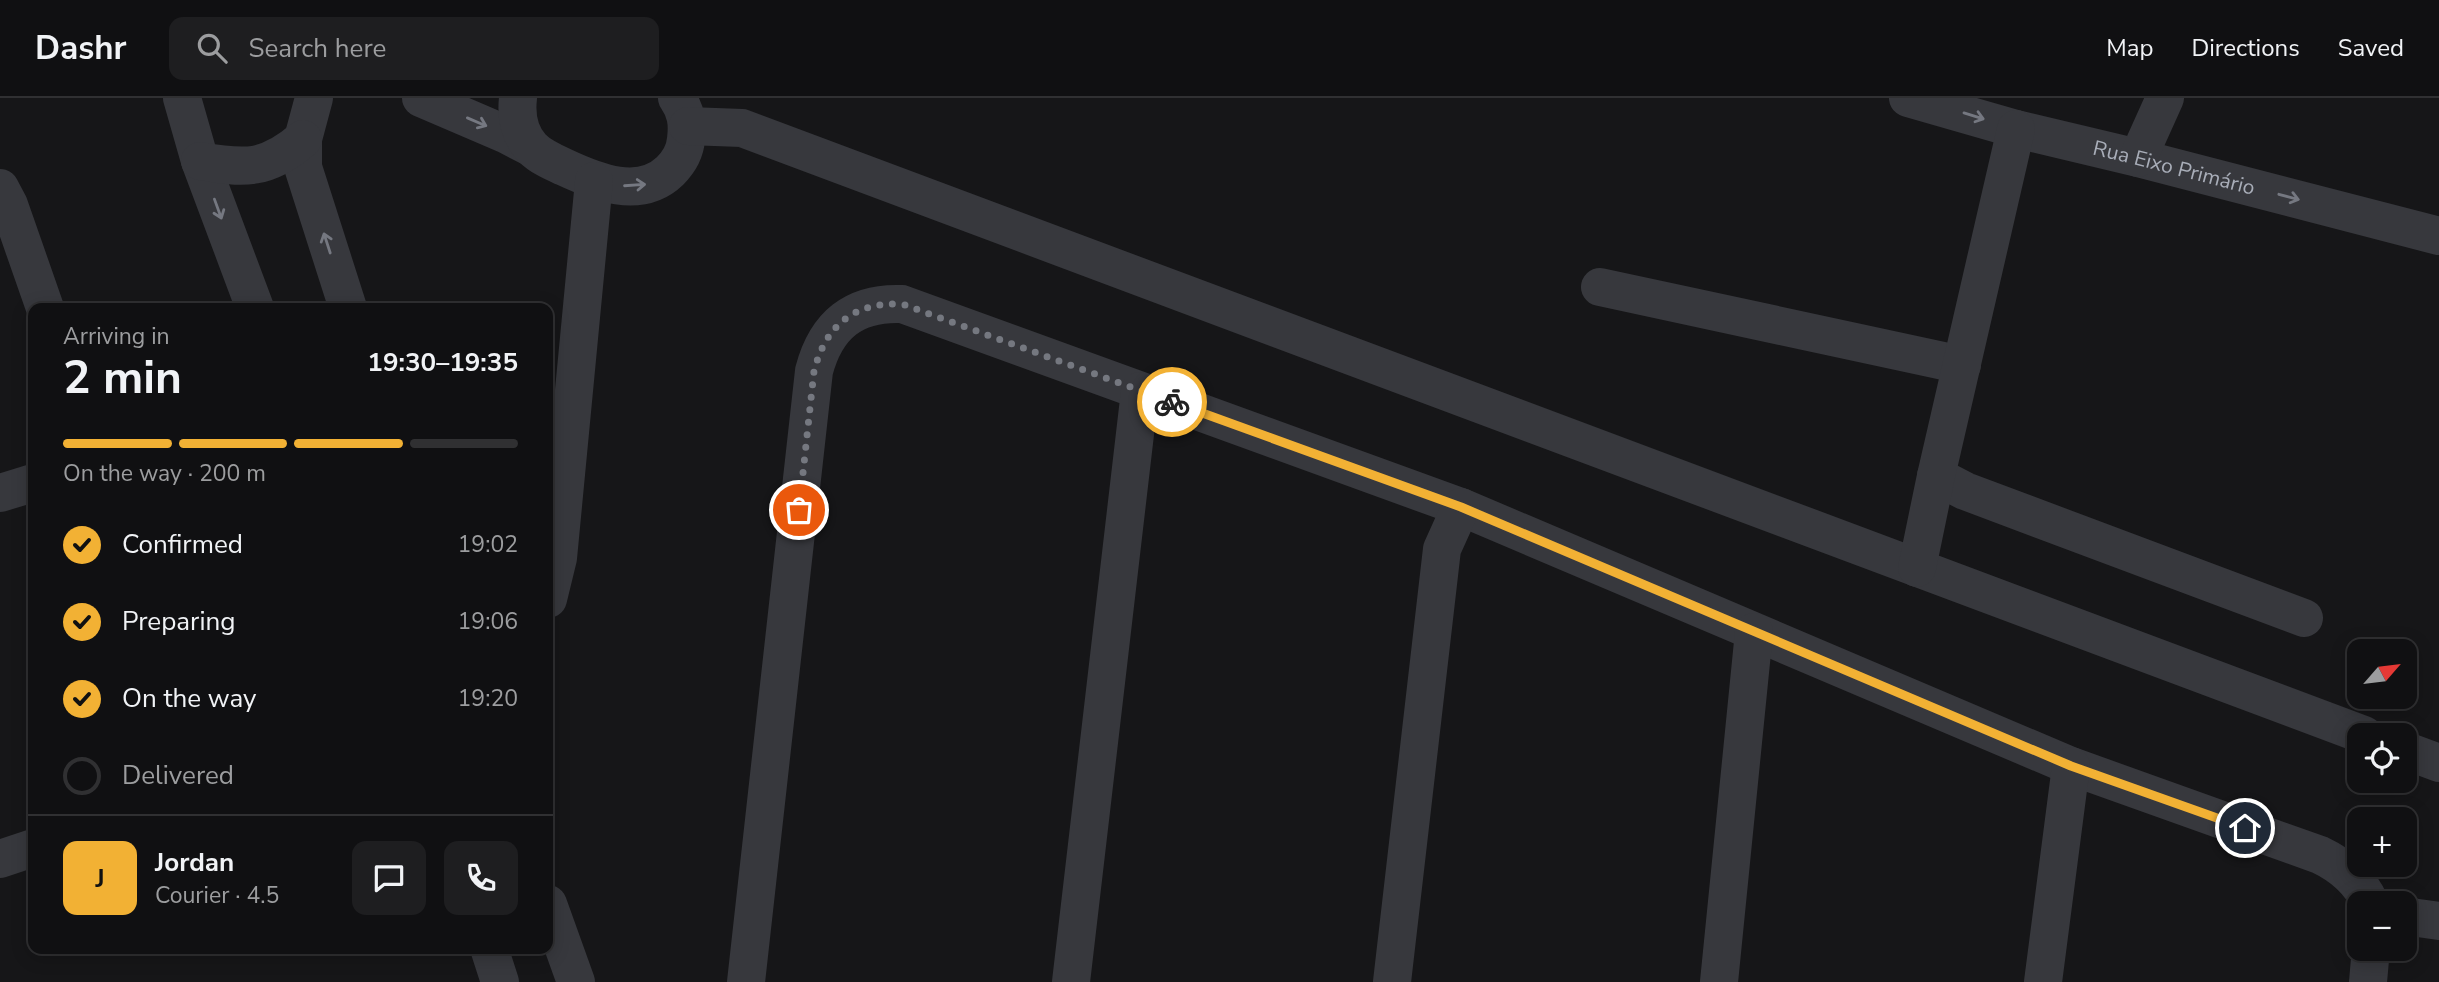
<!DOCTYPE html>
<meta charset="utf-8">
<style>
:root{--surface:#101012;--page:#1e1e20;--text:#f1f3f6;--muted:#9c9d9f;--line:#303032;--accent:#f2b134}
body{margin:0;font-family:"Nunito Sans",sans-serif;background:var(--page);color:var(--text);height:100vh;display:flex;flex-direction:column;font-size:26px;white-space:nowrap}
*{box-sizing:border-box;margin:0}
p{font-size:23px;color:var(--muted)}
.icon{flex:none;width:38px;height:38px;fill:none;stroke:currentColor;stroke-width:2;stroke-linecap:round;stroke-linejoin:round}
.map{position:relative;flex:1;overflow:hidden}
.panel{position:absolute;left:28px;top:205px;width:525px;height:651px;display:flex;flex-direction:column;background:var(--surface);border-radius:14px;box-shadow:0 4px 18px #0003,0 0 0 2px var(--line)}
.panel>*{flex:none}
.needle{width:46px;rotate:62deg}
.tools{position:absolute;left:2347px;top:541px;display:grid;gap:14px}
.tools a{display:grid;place-items:center;width:70px;height:70px;border-radius:14px;background:var(--surface);box-shadow:0 4px 18px #0003,0 0 0 2px var(--line);font-size:35px}
.pin{position:absolute;display:grid;place-items:center;width:60px;height:60px;color:#fff;margin:-30px;border:4px solid #fff;border-radius:50%;box-shadow:0 2px 7px #0007}
.courier{position:absolute;display:grid;place-items:center;width:70px;height:70px;margin:-35px;border:5px solid #f2b134;border-radius:50%;background:#fff;color:#222;box-shadow:0 2px 9px #0007}
.head em{font-style:normal;font-weight:700}
.head div{display:flex;flex-direction:column-reverse}
.head{display:flex;align-items:center;justify-content:space-between;height:119px;padding:0 35px}
h1{font-size:46px;font-weight:700;line-height:52px}
.bar{display:grid;grid-template-columns:repeat(4,1fr);gap:10px 7px;align-content:center;height:84px;padding:0 35px}
.bar i{height:9px;border-radius:5px;background:var(--line)}
.bar .active{background:var(--accent)}
.bar p{grid-column:span 4}
.line{display:flex;align-items:center;gap:18px;padding:0 35px;border-top:2px solid var(--line)}
.line div{flex:1}
.round{display:grid;place-items:center;flex:none;width:74px;height:74px;border-radius:14px;background:var(--page)}
ol{padding:0 35px;list-style:none}
li{display:flex;align-items:center;gap:21px;height:77px}
li p{margin-inline-start:auto}
li .icon{padding:7px;border-radius:50%;background:var(--accent);color:#111;stroke-width:4}
li:last-child{color:var(--muted)}
li i{width:38px;height:38px;border:4px solid var(--line);border-radius:50%}
header{display:flex;align-items:center;gap:42px;box-sizing:border-box;height:98px;padding:0 35px;background:var(--surface);border-bottom:2px solid var(--line)}
header strong{font-size:33px}
nav{display:flex;gap:38px;margin-inline-start:auto;font-size:24px}
.search{width:490px;height:63px;background:var(--page);display:flex;align-items:center;gap:18px;box-sizing:border-box;padding:0 24px;border-radius:14px;color:var(--muted);font-size:26px}
.map>svg:first-child{display:block}
.lines{fill:none;stroke-linecap:round;stroke-linejoin:round}
.minor{stroke:#37383d;stroke-width:38}
.oneway{stroke:#757881}
.done{stroke:#757880;stroke-width:7;stroke-dasharray:0 12.6}
.route{stroke:#f2b134;stroke-width:9}
.labels{text-anchor:middle;dominant-baseline:central;stroke-width:5;stroke-linejoin:round;paint-order:stroke}
.street-label{font-size:21px;fill:#a8adb8;stroke:#111113}
</style>
<header>
<strong>Dashr</strong>
<div class="search"><svg class="icon" aria-label="search" viewBox="0 0 24 24"><circle cx="10" cy="10" r="6"/><path d="M15 15l6 6"/></svg>Search here</div>
<nav><a>Map</a><a>Directions</a><a>Saved</a></nav>
</header>
<div class="map">
<svg width="2439" height="884" viewBox="0 0 2439 884">
<rect width="100%" height="100%" fill="#161618"/>
<g class="lines">
<!-- minor -->
<g class="minor">
<path d="M182,0L200,63L255,210"/>
<path d="M314,0L303,41V69L348,210"/>
<path d="M421,0L505,36L532,50"/>
<path d="M518,0C516,18 519,36 532,50C541,59 553,64 564,69C596,84 640,102 670,73C679,64 685,54 686,41C688,25 686,13 677,0"/>
<path id="s1" d="M1908,0L2016,31L2138,60L2439,138"/>
<path d="M688,28L742,30L2364,637"/>
<path d="M2138,60L2165,0"/>
<path d="M200,63C245,71 267,72 303,41"/>
<path d="M0,90L9,107L45,210"/>
<path d="M1600,189L1962,267"/>
<path d="M1936,378L1965,393L2304,520"/>
<path d="M0,395L33,385"/>
<path d="M1917,470L1936,378L2016,31"/>
<path d="M548,501L558,460L594,83"/>
<path d="M2404,652L2439,665"/>
<path d="M0,761L33,750"/>
<path d="M548,806L576,884"/>
<path d="M2404,818L2439,823"/>
<path d="M489,850L500,884"/>
<path d="M746,884L814,273C826,227 854,204 902,206L1461,409L2071,668L2320,757C2341,767 2360,783 2370,805"/>
<path d="M1071,884L1140,293"/>
<path d="M1392,884L1442,451L1461,409"/>
<path d="M1719,884L1754,534"/>
<path d="M2043,884L2071,668"/>
<path d="M2368,884L2371,850"/>
</g>
</g>
<!-- one-way arrows -->
<defs><path id="oneway-shaft" d="M-6 0H5M1.5-3L5.5 0L1.5 3" fill="none" stroke-width="1.6" stroke-linecap="round" stroke-linejoin="round" transform="scale(1.75)"/></defs>
<g class="oneway">
<use href="#oneway-shaft" transform="translate(1974 18) rotate(17)"/>
<use href="#oneway-shaft" transform="translate(477 24) rotate(23)"/>
<use href="#oneway-shaft" transform="translate(635 87) rotate(-4)"/>
<use href="#oneway-shaft" transform="translate(2289 99) rotate(15)"/>
<use href="#oneway-shaft" transform="translate(218 111) rotate(70)"/>
<use href="#oneway-shaft" transform="translate(327 145) rotate(-108)"/>
</g>
<g class="lines">
<!-- done -->
<path class="done" d="M799,412L814,273C826,227 854,204 902,206L1172,304"/>
<!-- route -->
<path class="route" d="M1172,304L1461,409L2071,668L2245,730"/>
</g>
<g class="labels">
<!-- street labels -->
<g class="street-label">
<text stroke="none"><textPath href="#s1" startOffset="275">Rua Eixo Primário</textPath></text>
</g>
</g>
</svg>
<div class="tools">
<a><svg class="needle" viewBox="-14 -14 28 28"><path d="M0-13l5 13h-10z" fill="#e53935"/><path d="M0 13l5-13h-10z" fill="#9c9d9f"/></svg></a>
<a><svg class="icon" aria-label="locate" viewBox="0 0 24 24"><circle cx="12" cy="12" r="6"/><path d="M12 2v4M12 18v4M2 12h4M18 12h4"/></svg></a>
<a>+</a>
<a>−</a>
</div>
<div class="pin" style="left:799px;top:412px;background:#ea580c"><svg class="icon" aria-label="bag" viewBox="0 0 24 24"><path d="M5 8h14l-1 12H6zM9 8a3 3 0 0 1 6 0"/></svg></div>
<div class="pin" style="left:2245px;top:730px;background:#1f2937"><svg class="icon" aria-label="home" viewBox="0 0 24 24"><path d="M3 11l9-7 9 7M6 9v11h12V9"/></svg></div>
<div class="courier" style="left:1172px;top:304px"><svg class="icon" aria-label="bike" viewBox="0 0 24 24"><circle cx="6" cy="16" r="4"/><circle cx="18" cy="16" r="4"/><path d="M6 16l4-8h5l3 8M10 8l3 8H6M13 5h3"/></svg></div>
<section class="panel">
<div class="head"><div><h1>2 min</h1><p>Arriving in</p></div><em>19:30–19:35</em></div>
<div class="bar"><i class="active"></i><i class="active"></i><i class="active"></i><i></i><p>On the way · 200 m</p></div>
<ol>
<li><svg class="icon" aria-label="check" viewBox="0 0 24 24"><path d="M5 12l5 5 9-10"/></svg>Confirmed<p>19:02</p></li>
<li><svg class="icon" aria-label="check" viewBox="0 0 24 24"><path d="M5 12l5 5 9-10"/></svg>Preparing<p>19:06</p></li>
<li><svg class="icon" aria-label="check" viewBox="0 0 24 24"><path d="M5 12l5 5 9-10"/></svg>On the way<p>19:20</p></li>
<li><i></i>Delivered</li>
</ol>
<div class="line" style="height:126px"><b class="round" style="background:var(--accent);color:#111">J</b><div><b>Jordan</b><p>Courier · 4.5</p></div><a class="round"><svg class="icon" aria-label="chat" viewBox="0 0 24 24"><path d="M4 5h16v11H9l-5 4z"/></svg></a><a class="round"><svg class="icon" aria-label="phone" viewBox="0 0 24 24"><path d="M5 4h4l2 5-3 2q2 4 5 5l2-3 5 2v4C11 20 4 13 5 4z"/></svg></a></div>
</section>
</div>
